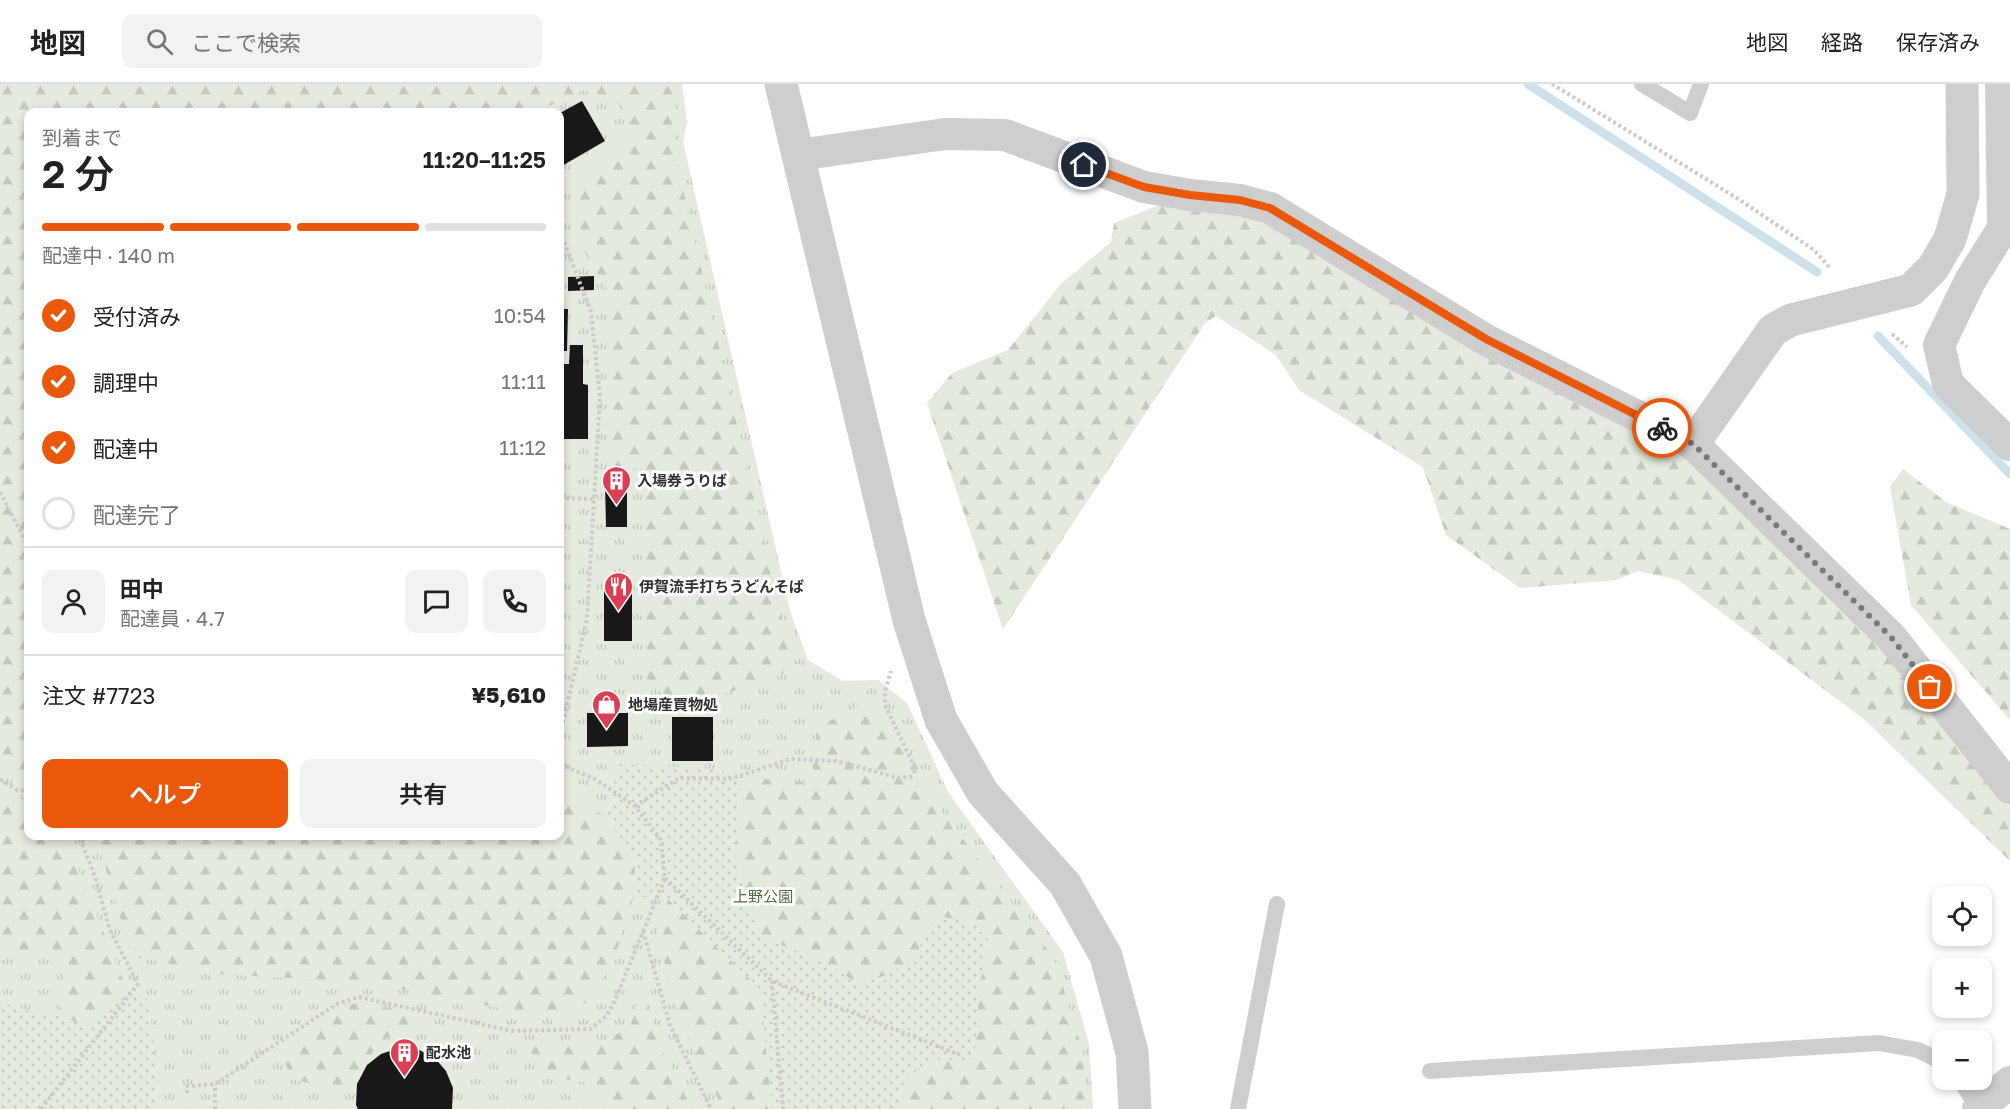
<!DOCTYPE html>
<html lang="ja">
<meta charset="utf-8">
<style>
:root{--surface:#fff;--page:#f2f2f2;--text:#222;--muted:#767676;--line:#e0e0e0;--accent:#ea580c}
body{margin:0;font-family:"Golos Text","Noto Sans JP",sans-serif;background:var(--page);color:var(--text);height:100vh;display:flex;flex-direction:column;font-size:22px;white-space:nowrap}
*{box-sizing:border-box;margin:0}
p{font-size:20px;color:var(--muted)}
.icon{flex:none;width:33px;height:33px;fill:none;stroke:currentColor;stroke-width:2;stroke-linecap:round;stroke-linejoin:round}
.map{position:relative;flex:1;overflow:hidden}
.side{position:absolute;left:24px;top:24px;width:540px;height:732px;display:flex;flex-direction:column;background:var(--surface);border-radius:12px;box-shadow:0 3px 9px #0003}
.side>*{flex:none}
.controls{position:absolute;left:1932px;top:802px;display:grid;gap:12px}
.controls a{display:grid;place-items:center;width:60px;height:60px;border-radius:12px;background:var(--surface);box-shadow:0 3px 9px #0003;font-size:30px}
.pin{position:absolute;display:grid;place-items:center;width:51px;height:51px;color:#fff;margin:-26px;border:3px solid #fff;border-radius:50%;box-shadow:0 2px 6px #0007}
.courier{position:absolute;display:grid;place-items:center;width:60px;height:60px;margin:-30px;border:4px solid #ea580c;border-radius:50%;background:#fff;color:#222;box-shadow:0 2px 8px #0007}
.overview em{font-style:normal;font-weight:600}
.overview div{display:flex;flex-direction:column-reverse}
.overview{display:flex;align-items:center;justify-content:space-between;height:102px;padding:0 18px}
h1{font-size:39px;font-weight:600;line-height:45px}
.bar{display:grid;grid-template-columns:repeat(4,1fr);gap:9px 6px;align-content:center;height:72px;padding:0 18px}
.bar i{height:8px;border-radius:4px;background:var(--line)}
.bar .selected{background:var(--accent)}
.bar p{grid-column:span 4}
.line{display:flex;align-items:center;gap:15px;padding:0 18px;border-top:2px solid var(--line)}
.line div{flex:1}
.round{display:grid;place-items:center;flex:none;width:63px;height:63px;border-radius:12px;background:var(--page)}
ol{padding:0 18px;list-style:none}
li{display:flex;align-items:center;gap:18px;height:66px}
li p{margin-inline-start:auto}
li .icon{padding:6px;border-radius:50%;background:var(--accent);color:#fff;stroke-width:4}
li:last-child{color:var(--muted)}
li i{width:33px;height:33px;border:3px solid var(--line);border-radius:50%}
.cta{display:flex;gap:12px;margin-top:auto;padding:12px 18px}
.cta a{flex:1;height:69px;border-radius:12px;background:var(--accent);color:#fff;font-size:24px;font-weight:600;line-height:69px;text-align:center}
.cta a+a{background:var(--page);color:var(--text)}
header{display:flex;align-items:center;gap:36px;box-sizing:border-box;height:84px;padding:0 30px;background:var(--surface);border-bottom:2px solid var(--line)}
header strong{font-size:28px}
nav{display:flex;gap:33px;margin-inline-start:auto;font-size:21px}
.search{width:420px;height:54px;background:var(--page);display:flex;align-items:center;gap:15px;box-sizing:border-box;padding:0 21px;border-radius:12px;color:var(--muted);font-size:22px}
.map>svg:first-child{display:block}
.grass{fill:url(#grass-tufts);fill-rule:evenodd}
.forest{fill:url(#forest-firs)}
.garden{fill:url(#garden-dots)}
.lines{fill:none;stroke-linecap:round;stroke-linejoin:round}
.stream{stroke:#cee1eb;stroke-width:9}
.building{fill:#181818}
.path{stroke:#cbcbcb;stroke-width:4;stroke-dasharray:3 3;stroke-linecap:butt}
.service{stroke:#cecece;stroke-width:16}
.minor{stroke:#cecece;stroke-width:32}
.tertiary{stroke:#cecece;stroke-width:33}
.done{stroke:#797979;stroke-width:6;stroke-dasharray:0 10.8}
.route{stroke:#ea580c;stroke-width:8}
.labels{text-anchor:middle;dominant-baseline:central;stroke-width:6;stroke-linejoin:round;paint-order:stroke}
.poi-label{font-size:15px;font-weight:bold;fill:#313131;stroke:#fff;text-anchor:start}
.park-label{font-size:15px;fill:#566b40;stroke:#fff}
</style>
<header>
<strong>地図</strong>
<div class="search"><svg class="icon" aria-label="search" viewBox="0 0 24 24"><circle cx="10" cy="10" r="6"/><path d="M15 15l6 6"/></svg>ここで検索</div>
<nav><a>地図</a><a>経路</a><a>保存済み</a></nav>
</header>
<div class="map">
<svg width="2010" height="1025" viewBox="0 0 2010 1025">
<defs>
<pattern id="grass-tufts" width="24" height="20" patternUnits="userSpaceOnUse" patternTransform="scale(1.5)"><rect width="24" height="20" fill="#e4eadd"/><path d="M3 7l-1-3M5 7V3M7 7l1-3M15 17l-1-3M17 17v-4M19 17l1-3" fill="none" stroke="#c4c9be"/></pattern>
<pattern id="forest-firs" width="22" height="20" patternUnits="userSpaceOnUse" patternTransform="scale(1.5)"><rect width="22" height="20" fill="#e4eadd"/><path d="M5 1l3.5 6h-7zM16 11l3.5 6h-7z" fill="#c4c9be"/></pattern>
<pattern id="garden-dots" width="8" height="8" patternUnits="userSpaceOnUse" patternTransform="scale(1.5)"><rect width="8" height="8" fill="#e4eadd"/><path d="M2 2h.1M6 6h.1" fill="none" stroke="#c4c9be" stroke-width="1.8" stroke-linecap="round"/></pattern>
</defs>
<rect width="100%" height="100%" fill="#fff"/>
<!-- grass -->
<path class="grass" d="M0,0H682L687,39L683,58L790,527L808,576L843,597L878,596L907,619L948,708L1063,868L1089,960L1093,1025H0ZM28,28H560V752H28Z"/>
<!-- forest -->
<path class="forest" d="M2,0H671L676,35L673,62L793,586L684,624L647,598L645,454L641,385L612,382L614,280L608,207L577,155L574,99L630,54L618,16L583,6L536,28H28V690L14,689L0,664V3Z
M1179,120L1266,135L1686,367L1881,558L2010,718V777L1865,636L1678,496L1638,487L1616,496L1520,504L1446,451L1423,383L1299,306L1276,271L1216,232L1205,239L1003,545L927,319L952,289L1008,266L1061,200L1111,158L1114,139L1157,122Z
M1903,385L1946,418L2010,445V636L1911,521L1890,403Z
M858,622L888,629L940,725L1054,874L1083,967L1086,1025H902L899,1001L930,975L980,900L988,855L929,841L915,875L889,890L859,902L835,884L758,851L748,808L734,777L742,693L812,699L817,644Z
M560,702L607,734L635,776L634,812L614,874L588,918L568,926L515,927L362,898L197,889L164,878L132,873L96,752H560Z
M0,709L12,718L28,717V752H65L126,903L90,944L60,932V905L68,878L0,862Z
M668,815L760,905L772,1025H723L681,939L657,849Z
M644,900L656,954L692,1025H604L585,998L555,994L537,979L527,961L600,959L630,943Z
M359,918L419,930L407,942L387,954L369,972L348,1009L291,995L280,964L339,924Z"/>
<!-- garden -->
<path class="garden" d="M619,680L713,685L742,693L734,777L748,808L758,851L835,884L859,901L889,890L915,875L929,841L944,833L973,839L988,855L980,900L974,977L930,975L899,1001L902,1025H772L760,905L668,815L634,812L635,776L607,734Z
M126,903L150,917L158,1025H0V918L48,933L60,932L90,944Z"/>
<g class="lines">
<!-- stream -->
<path class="stream" d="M1528,0L1817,188
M1878,252L2010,390"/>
</g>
<!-- building -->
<path class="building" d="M582,17L605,57L560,83V29Z
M594,192V206L568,207V193Z
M560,225H568L567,267H560Z
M570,261H583V300L588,301V355H560V280H569Z
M605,399H627V443H606Z
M632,498V557H604V499Z
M587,629H628V662L587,663Z
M672,633H713V677H672Z
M399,964L417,965L434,973L446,987L453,1004L452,1025H358L356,1021L357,1000L367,981L381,970Z"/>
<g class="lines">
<!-- path -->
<path class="path" d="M1552,0L1740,116L1814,166L1831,185
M560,147L591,228L600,314L587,535L560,651
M1892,250L1907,263
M0,408L28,462
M560,414L594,415
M560,626L565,630
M0,695L17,706L28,707
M635,722L679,694L730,695L790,675L836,677L899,694L910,693L915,687L914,682L885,621V607L891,587
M665,794L772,897L960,971
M643,847L670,941L711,1025
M772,897L783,1025
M187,1009V1002L215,1000L337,920L359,913L512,947L591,945L606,932L613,921L665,794L661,756L635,722L595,695L560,680
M41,1025L138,900L110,846L95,793L79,752
M215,1025V1000"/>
<!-- service -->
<path class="service" d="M1642,0L1690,29L1701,0
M1430,987L1879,959L1918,966L1942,978
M1960,996L1978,1024
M1238,1025L1277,820"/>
<!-- minor -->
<path class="minor" d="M2001,0L2003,144L1970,197L1939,261L1948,300L2010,361
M798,71L945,50L1005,51L1144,103L1190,111L1240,116L1270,124L1486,256L1693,360L1891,553L2010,704
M1978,1025L2010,998"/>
<!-- tertiary -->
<path class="tertiary" d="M781,0L909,536L941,636L983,709L1065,800L1106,872L1132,968L1135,1025
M1693,360L1773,246L1791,236L1911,206L1933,184L1950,155L1963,110L1962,0"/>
</g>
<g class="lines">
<!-- done -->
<path class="done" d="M1662,344L1693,360L1891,553L1930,603"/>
<!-- route -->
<path class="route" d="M1084,81L1144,103L1190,111L1240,116L1270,124L1486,255L1662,344"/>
</g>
<!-- icons -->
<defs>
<symbol id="building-pin" viewBox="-11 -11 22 30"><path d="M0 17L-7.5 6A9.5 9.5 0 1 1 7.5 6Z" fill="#dc3f52" stroke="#fff"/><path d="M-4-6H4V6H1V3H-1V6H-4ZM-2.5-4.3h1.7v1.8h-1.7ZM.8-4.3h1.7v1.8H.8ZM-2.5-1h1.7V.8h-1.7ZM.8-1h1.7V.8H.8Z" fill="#fff"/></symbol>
<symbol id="restaurant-pin" viewBox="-11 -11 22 30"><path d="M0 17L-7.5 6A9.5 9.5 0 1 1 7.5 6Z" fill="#dc3f52" stroke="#fff"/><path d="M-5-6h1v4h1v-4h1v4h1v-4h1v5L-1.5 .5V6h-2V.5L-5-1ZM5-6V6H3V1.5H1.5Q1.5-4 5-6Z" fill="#fff"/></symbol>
<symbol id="shop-pin" viewBox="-11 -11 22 30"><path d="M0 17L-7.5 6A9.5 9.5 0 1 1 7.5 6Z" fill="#dc3f52" stroke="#fff"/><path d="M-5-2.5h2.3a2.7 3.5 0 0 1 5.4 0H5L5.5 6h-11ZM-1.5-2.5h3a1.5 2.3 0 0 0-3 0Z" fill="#fff"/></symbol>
</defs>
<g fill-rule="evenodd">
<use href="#building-pin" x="600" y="380" width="33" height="45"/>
<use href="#restaurant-pin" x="602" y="486" width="33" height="45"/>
<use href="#shop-pin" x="590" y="604" width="33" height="45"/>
<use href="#building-pin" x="388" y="952" width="33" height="45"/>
</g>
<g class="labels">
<!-- poi labels -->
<g class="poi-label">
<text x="637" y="396">入場券うりば</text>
<text x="639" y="502">伊賀流手打ちうどんそば</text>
<text x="628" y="620">地場産買物処</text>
<text x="426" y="968">配水池</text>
</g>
<!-- park labels -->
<g class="park-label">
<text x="763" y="812">上野公園</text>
</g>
</g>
</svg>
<div class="controls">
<a><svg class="icon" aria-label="locate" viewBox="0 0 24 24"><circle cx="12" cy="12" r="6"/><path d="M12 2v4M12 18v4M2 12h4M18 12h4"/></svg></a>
<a>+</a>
<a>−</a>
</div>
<div class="pin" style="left:1930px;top:603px;background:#ea580c"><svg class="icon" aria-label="bag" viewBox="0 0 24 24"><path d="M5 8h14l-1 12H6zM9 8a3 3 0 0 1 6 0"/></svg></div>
<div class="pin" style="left:1084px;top:81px;background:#1f2937"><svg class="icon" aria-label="home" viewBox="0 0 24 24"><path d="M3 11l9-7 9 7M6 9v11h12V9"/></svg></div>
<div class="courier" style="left:1662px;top:344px"><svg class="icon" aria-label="bike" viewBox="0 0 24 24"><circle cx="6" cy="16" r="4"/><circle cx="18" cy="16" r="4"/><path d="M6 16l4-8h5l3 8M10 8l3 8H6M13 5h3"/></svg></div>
<section class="side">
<div class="overview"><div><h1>2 分</h1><p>到着まで</p></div><em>11:20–11:25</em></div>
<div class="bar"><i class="selected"></i><i class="selected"></i><i class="selected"></i><i></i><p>配達中 · 140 m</p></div>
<ol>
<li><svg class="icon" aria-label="check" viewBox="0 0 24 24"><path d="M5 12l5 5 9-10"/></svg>受付済み<p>10:54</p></li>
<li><svg class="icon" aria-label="check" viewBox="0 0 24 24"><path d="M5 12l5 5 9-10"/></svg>調理中<p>11:11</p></li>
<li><svg class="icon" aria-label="check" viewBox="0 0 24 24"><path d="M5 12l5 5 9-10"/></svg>配達中<p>11:12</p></li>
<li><i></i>配達完了</li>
</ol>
<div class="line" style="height:108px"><a class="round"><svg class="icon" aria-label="person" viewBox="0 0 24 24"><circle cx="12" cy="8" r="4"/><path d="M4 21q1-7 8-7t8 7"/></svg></a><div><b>田中</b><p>配達員 · 4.7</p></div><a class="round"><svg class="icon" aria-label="chat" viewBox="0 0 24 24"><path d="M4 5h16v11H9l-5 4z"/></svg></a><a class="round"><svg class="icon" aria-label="phone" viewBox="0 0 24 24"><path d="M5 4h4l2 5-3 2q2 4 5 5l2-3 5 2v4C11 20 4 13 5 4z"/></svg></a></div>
<div class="line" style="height:78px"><div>注文 #7723</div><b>¥5,610</b></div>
<div class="cta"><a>ヘルプ</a><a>共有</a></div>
</section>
</div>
